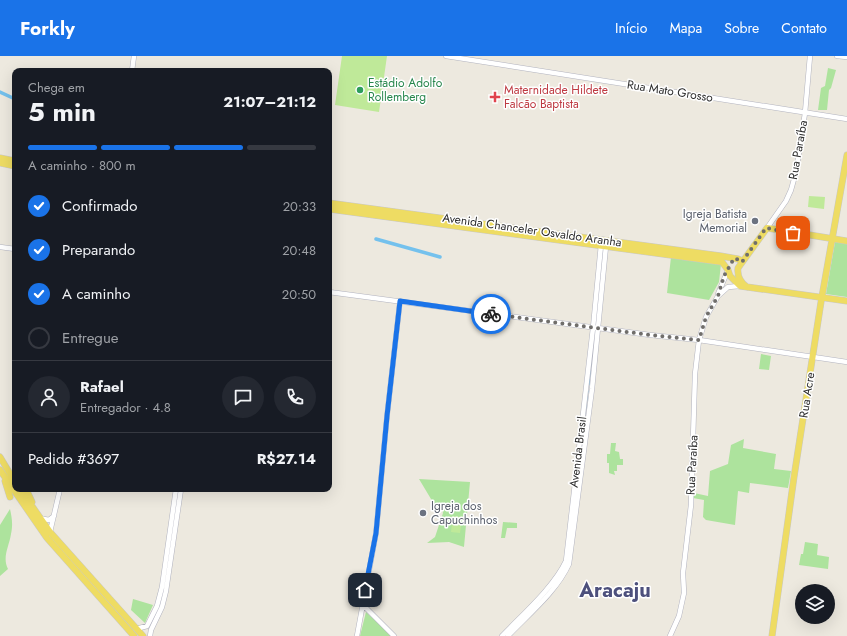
<!DOCTYPE html>
<html lang="pt">
<meta charset="utf-8">
<style>
:root{--surface:#171b24;--page:#242831;--text:#f1f3f6;--muted:#9ea1a6;--line:#363941;--accent:#1a73e8}
body{margin:0;font-family:Jost,sans-serif;background:var(--page);color:var(--text);height:100vh;display:flex;flex-direction:column;font-size:15px;white-space:nowrap}
*{box-sizing:border-box;margin:0}
p{font-size:13px;color:var(--muted)}
.icon{flex:none;width:22px;height:22px;fill:none;stroke:currentColor;stroke-width:2;stroke-linecap:round;stroke-linejoin:round}
.map{position:relative;flex:1;overflow:hidden}
.drawer{position:absolute;left:12px;top:12px;width:320px;height:424px;display:flex;flex-direction:column;background:var(--surface);border-radius:8px;box-shadow:0 4px 16px #0002}
.drawer>*{flex:none}
.fabs{position:absolute;left:795px;top:528px;display:grid;gap:8px}
.fabs a{display:grid;place-items:center;width:40px;height:40px;border-radius:50%;background:var(--surface);box-shadow:0 4px 16px #0002;font-size:20px}
.pin{position:absolute;display:grid;place-items:center;width:34px;height:34px;color:#fff;margin:-17px;border-radius:8px;box-shadow:0 2px 6px #0006}
.courier{position:absolute;display:grid;place-items:center;width:40px;height:40px;margin:-20px;border:3px solid #1a73e8;border-radius:50%;background:#fff;color:#222;box-shadow:0 1px 5px #0007}
.overview em{font-style:normal;font-weight:700}
.overview div{display:flex;flex-direction:column-reverse}
.overview{display:flex;align-items:center;justify-content:space-between;height:68px;padding:0 16px}
h1{font-size:26px;font-weight:700;line-height:30px}
.bar{display:grid;grid-template-columns:repeat(4,1fr);gap:6px 4px;align-content:center;height:48px;padding:0 16px}
.bar i{height:5px;border-radius:3px;background:var(--line)}
.bar .selected{background:var(--accent)}
.bar p{grid-column:span 4}
.line{display:flex;align-items:center;gap:10px;padding:0 16px;border-top:1px solid var(--line)}
.line div{flex:1}
.round{display:grid;place-items:center;flex:none;width:42px;height:42px;border-radius:21px;background:var(--page)}
ol{padding:0 16px;list-style:none}
li{display:flex;align-items:center;gap:12px;height:44px}
li p{margin-inline-start:auto}
li .icon{padding:4px;border-radius:50%;background:var(--accent);color:#fff;stroke-width:4}
li:last-child{color:var(--muted)}
li i{width:22px;height:22px;border:2px solid var(--line);border-radius:50%}
header{display:flex;align-items:center;gap:24px;box-sizing:border-box;height:56px;padding:0 20px;background:var(--accent);color:#fff}
header strong{font-size:19px}
nav{display:flex;gap:22px;margin-inline-start:auto;font-size:14px}
.map>svg:first-child{display:block}
.green{fill:#ade39d}
.pitch{fill:#bfe999}
.lines{fill:none;stroke-linecap:round;stroke-linejoin:round}
.stream{stroke:#74c1ed;stroke-width:1}
.canal{stroke:#74c1ed;stroke-width:3.5}
.minor-casing{stroke:#b2b3bf;stroke-width:5.5}
.major-casing{stroke:#c8c8c8;stroke-width:7}
.minor{stroke:#fff;stroke-width:4.5}
.major{stroke:#eedc63;stroke-width:6}
.done{stroke:#706e6b;stroke-width:4;stroke-dasharray:0 7.2}
.route{stroke:#1a73e8;stroke-width:5}
.leisure-dot{fill:#2e9e5b;stroke:#fff;stroke-width:1.5}
.health-dot{fill:#e0444e;stroke:#fff;stroke-width:1.5}
.worship-dot{fill:#6b7280;stroke:#fff;stroke-width:1.5}
.labels{text-anchor:middle;dominant-baseline:central;stroke-width:3;stroke-linejoin:round;paint-order:stroke}
.leisure-label{font-size:12px;fill:#27864d;stroke:#fff;text-anchor:start}
.health-label{font-size:12px;fill:#be3a42;stroke:#fff;text-anchor:start}
.street-label{font-size:12px;fill:#2c2c2c;stroke:#fff}
.worship-label{font-size:12px;fill:#5b616d;stroke:#fff;text-anchor:end}
.town-label{font-size:20px;font-weight:bold;fill:#4d507c;stroke:#fff}
</style>
<header>
<strong>Forkly</strong>
<nav><a>Início</a><a>Mapa</a><a>Sobre</a><a>Contato</a></nav>
</header>
<div class="map">
<svg width="847" height="580" viewBox="0 0 847 580">
<rect width="100%" height="100%" fill="#ede9df"/>
<!-- green -->
<path class="green" d="M828,12L836,14L831,32L829,34L827,54H818L821,32L825,30Z
M835,186L847,187V241L826,238Z
M671,201L721,208L719,226L709,244L667,237Z
M761,298L771,300L769,314L759,313Z
M744,383L743,392L776,398L774,413L791,415L788,432L750,427L749,437L738,435L735,469L706,464L703,461L704,444L693,442L694,437L708,440L710,415L728,408L731,389Z
M611,387H616L615,395L619,396L620,403H623V409H617V415H614L615,419L609,417V407H607V398H610Z
M419,423L470,426L464,491L449,486L427,487L435,481L443,457L441,450L434,448Z
M10,453C12,462 13,469 11,478C9,491 2,501 8,513L0,520V469Z
M503,466L517,467V472H507L505,482H501Z
M805,486L818,488L817,499L829,501L828,513L799,509L801,498H803Z
M133,543L153,549L145,567L131,554Z
M366,556L392,580H360Z"/>
<!-- pitch -->
<path class="pitch" d="M342,0H387L379,56L335,49Z
M809,140L825,141L824,153L808,151Z
M453,460L462,461L460,477L451,476Z"/>
<g class="lines">
<!-- stream -->
<path class="stream" d="M596,268L599,232
M592,302V296
M589,329L591,307
M585,358L588,335"/>
<!-- canal -->
<path class="canal" d="M0,36L15,43
M376,183L440,201"/>
<defs>
<path id="minor" d="M446,0L847,63
M837,0L847,1
M132,15L134,0
M767,172L786,145L791,134L796,116L805,57L810,0
M0,191L15,193
M329,236L650,279L699,284L847,306
M718,238L728,214
M39,462L49,464L54,460
M50,476L60,433
M363,549L394,580
M136,573L147,570L157,550L162,531L176,433
M150,580L151,574L162,551L166,535L181,433
M357,580L376,477L387,360L400,245
M502,580C522,559 554,531 566,505L593,272L601,189
M508,580C528,559 557,535 569,508L592,333L606,190
M670,580L679,560L684,537L683,517L691,449L695,318L699,284L706,261L718,240L728,231L740,230"/>
<path id="major" d="M0,102L15,105
M0,107L15,110
M329,147L721,200L738,203L742,205
M329,153L722,206L728,214L730,220L740,230L847,245
M747,231C740,226 737,220 738,212L767,172L847,185
M0,401L15,426
M0,414L47,482L134,580
M5,425L10,441
M20,433L50,476L143,580
M26,433L32,446
M772,580L794,421L821,246L847,99"/>
</defs>
<!-- minor casing -->
<use href="#minor" class="minor-casing"/>
<!-- major casing -->
<use href="#major" class="major-casing"/>
<!-- minor -->
<use href="#minor" class="minor"/>
<!-- major -->
<use href="#major" class="major"/>
</g>
<g class="lines">
<!-- done -->
<path class="done" d="M491,258L650,279L699,284L706,261L718,240L724,220L733,204L735,202L742,206L766,172L793,177"/>
<!-- route -->
<path class="route" d="M365,534L376,477L387,360L400,245L491,258"/>
</g>
<!-- markers -->
<circle class="leisure-dot" cx="360" cy="34" r="4"/>
<path class="health-dot" d="M493 35h4v4h4v4h-4v4h-4v-4h-4v-4h4z"/>
<g class="worship-dot">
<circle cx="755" cy="165" r="4"/>
<circle cx="423" cy="457" r="4"/>
</g>
<g class="labels">
<!-- leisure labels -->
<g class="leisure-label">
<text x="368" y="27">Estádio Adolfo<tspan x="368" dy="14">Rollemberg</tspan></text>
</g>
<!-- health labels -->
<g class="health-label">
<text x="504" y="34">Maternidade Hildete<tspan x="504" dy="14">Falcão Baptista</tspan></text>
</g>
<!-- street labels -->
<g class="street-label">
<text transform="translate(670 35) rotate(9)">Rua Mato Grosso</text>
<text transform="translate(798 94) rotate(-80)">Rua Paraíba</text>
<text transform="translate(532 174) rotate(8)">Avenida Chanceler Osvaldo Aranha</text>
<text transform="translate(807 339) rotate(-81)">Rua Acre</text>
<text transform="translate(578 396) rotate(-83)">Avenida Brasil</text>
<text transform="translate(692 409) rotate(-87)">Rua Paraíba</text>
</g>
<!-- worship labels -->
<g class="worship-label">
<text x="747" y="158">Igreja Batista<tspan x="747" dy="14">Memorial</tspan></text>
<text x="431" y="450" text-anchor="start">Igreja dos<tspan x="431" dy="14">Capuchinhos</tspan></text>
</g>
<!-- town labels -->
<g class="town-label">
<text x="615" y="534">Aracaju</text>
</g>
</g>
</svg>
<div class="fabs">
<a><svg class="icon" aria-label="layers" viewBox="0 0 24 24"><path d="M12 4l9 5-9 5-9-5zM3 14l9 5 9-5"/></svg></a>
</div>
<div class="pin" style="left:793px;top:177px;background:#ea580c"><svg class="icon" aria-label="bag" viewBox="0 0 24 24"><path d="M5 8h14l-1 12H6zM9 8a3 3 0 0 1 6 0"/></svg></div>
<div class="pin" style="left:365px;top:534px;background:#1f2937"><svg class="icon" aria-label="home" viewBox="0 0 24 24"><path d="M3 11l9-7 9 7M6 9v11h12V9"/></svg></div>
<div class="courier" style="left:491px;top:258px"><svg class="icon" aria-label="bike" viewBox="0 0 24 24"><circle cx="6" cy="16" r="4"/><circle cx="18" cy="16" r="4"/><path d="M6 16l4-8h5l3 8M10 8l3 8H6M13 5h3"/></svg></div>
<section class="drawer">
<div class="overview"><div><h1>5 min</h1><p>Chega em</p></div><em>21:07–21:12</em></div>
<div class="bar"><i class="selected"></i><i class="selected"></i><i class="selected"></i><i></i><p>A caminho · 800 m</p></div>
<ol>
<li><svg class="icon" aria-label="check" viewBox="0 0 24 24"><path d="M5 12l5 5 9-10"/></svg>Confirmado<p>20:33</p></li>
<li><svg class="icon" aria-label="check" viewBox="0 0 24 24"><path d="M5 12l5 5 9-10"/></svg>Preparando<p>20:48</p></li>
<li><svg class="icon" aria-label="check" viewBox="0 0 24 24"><path d="M5 12l5 5 9-10"/></svg>A caminho<p>20:50</p></li>
<li><i></i>Entregue</li>
</ol>
<div class="line" style="height:72px"><a class="round"><svg class="icon" aria-label="person" viewBox="0 0 24 24"><circle cx="12" cy="8" r="4"/><path d="M4 21q1-7 8-7t8 7"/></svg></a><div><b>Rafael</b><p>Entregador · 4.8</p></div><a class="round"><svg class="icon" aria-label="chat" viewBox="0 0 24 24"><path d="M4 5h16v11H9l-5 4z"/></svg></a><a class="round"><svg class="icon" aria-label="phone" viewBox="0 0 24 24"><path d="M5 4h4l2 5-3 2q2 4 5 5l2-3 5 2v4C11 20 4 13 5 4z"/></svg></a></div>
<div class="line" style="height:52px"><div>Pedido #3697</div><b>R$27.14</b></div>
</section>
</div>
